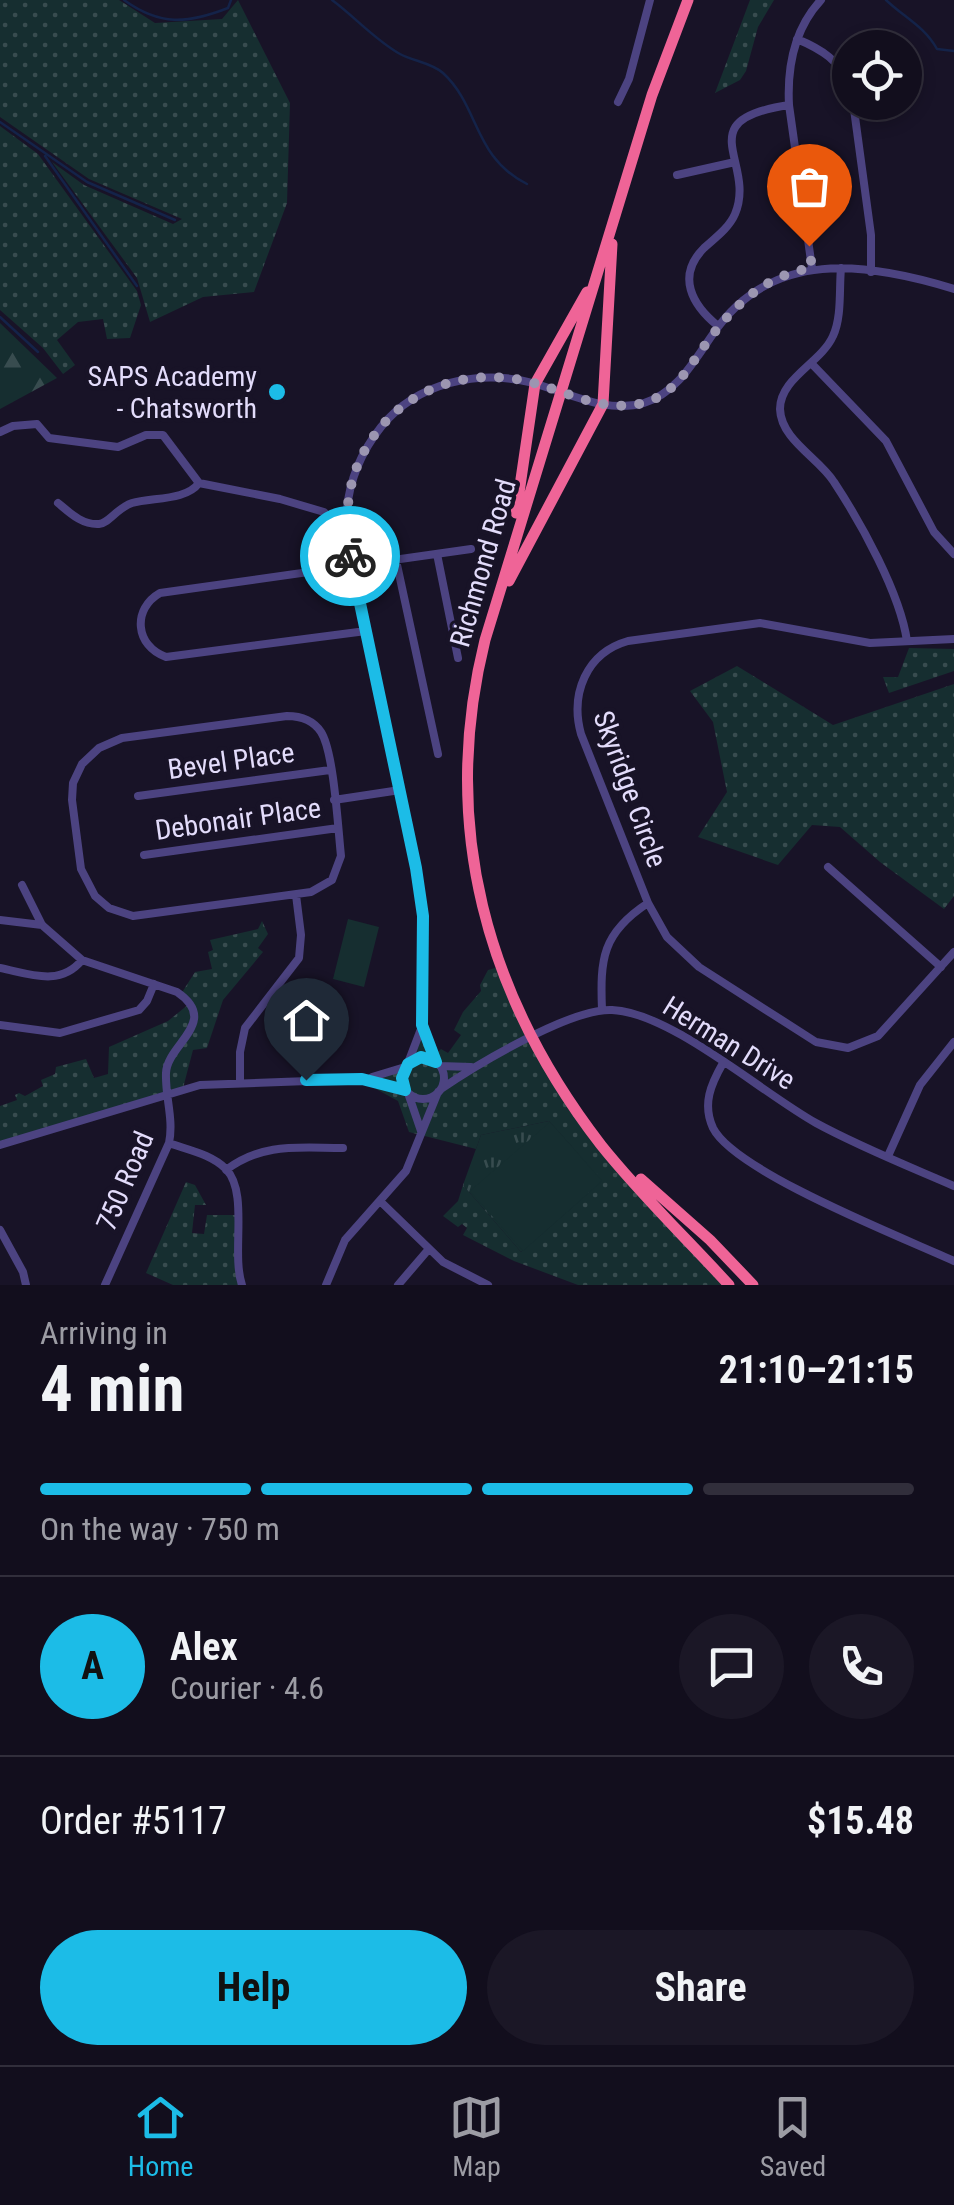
<!DOCTYPE html>
<meta charset="utf-8">
<style>
:root{--surface:#120e1d;--page:#1b1726;--text:#f1f3f6;--muted:#9c9ca4;--line:#312e3b;--accent:#1cbce7}
body{margin:0;font-family:"Roboto Condensed",sans-serif;background:var(--page);color:var(--text);height:100vh;display:flex;flex-direction:column;font-size:38px;white-space:nowrap}
*{box-sizing:border-box;margin:0}
p{font-size:32px;color:var(--muted)}
.icon{flex:none;width:55px;height:55px;fill:none;stroke:currentColor;stroke-width:2;stroke-linecap:round;stroke-linejoin:round}
.map{position:relative;height:1285px;overflow:hidden}
.side{display:flex;flex-direction:column;background:var(--surface);flex:1}
.side>*{flex:none}
.tools{position:absolute;left:832px;top:30px;display:grid;gap:20px}
.tools a{display:grid;place-items:center;width:90px;height:90px;border-radius:50%;background:var(--surface);box-shadow:0 5px 15px #0003,0 0 0 2px var(--line);font-size:50px}
.pin{position:absolute;display:grid;place-items:center;width:85px;height:85px;color:#fff;margin:-102px -42px;border-radius:50% 50% 50% 0;rotate:-45deg;box-shadow:0 0 10px #0007}
.pin .icon{rotate:45deg}
.courier{position:absolute;display:grid;place-items:center;width:100px;height:100px;margin:-50px;border:8px solid #1cbce7;border-radius:50%;background:#fff;color:#222;box-shadow:0 2px 12px #0007}
.overview em{font-style:normal;font-weight:700}
.overview div{display:flex;flex-direction:column-reverse}
.overview{display:flex;align-items:center;justify-content:space-between;height:170px;padding:0 40px}
h1{font-size:65px;font-weight:700;line-height:75px}
.bar{display:grid;grid-template-columns:repeat(4,1fr);gap:15px 10px;align-content:center;height:120px;padding:0 40px}
.bar i{height:12px;border-radius:8px;background:var(--line)}
.bar .current{background:var(--accent)}
.bar p{grid-column:span 4}
.line{display:flex;align-items:center;gap:25px;padding:0 40px;border-top:2px solid var(--line)}
.line div{flex:1}
.round{display:grid;place-items:center;flex:none;width:105px;height:105px;border-radius:52px;background:var(--page)}
.button{display:flex;gap:20px;margin-top:auto;padding:20px 40px}
.button a{flex:1;height:115px;border-radius:60px;background:var(--accent);color:#111;font-size:40px;font-weight:700;line-height:115px;text-align:center}
.button a+a{background:var(--page);color:var(--text)}
.tab-bar{display:flex;justify-content:space-around;align-items:center;height:140px;border-top:2px solid var(--line);background:var(--surface);font-size:28px;color:var(--muted)}
.tab-bar a{display:grid;justify-items:center;gap:5px}
.tab-bar .current{color:var(--accent)}
.map>svg:first-child{display:block}
.grass{fill:url(#grass-dots)}
.forest{fill:url(#forest-firs)}
.park{fill:url(#park-tufts)}
.garden{fill:#162e30}
.lines{fill:none;stroke-linecap:round;stroke-linejoin:round}
.stream{stroke:#142349;stroke-width:2.5}
.minor{stroke:#4c4381;stroke-width:8}
.highway{stroke:#ef6497;stroke-width:11}
.done{stroke:#9c96b1;stroke-width:10;stroke-dasharray:0 18}
.route{stroke:#1cbce7;stroke-width:12}
.poi-dot{fill:#1cbce7;stroke:#181327;stroke-width:4}
.labels{text-anchor:middle;dominant-baseline:central;stroke-width:9;stroke-linejoin:round;paint-order:stroke}
.poi-label{font-size:28px;fill:#e3dcfb;stroke:#181327;text-anchor:end}
.street-label{font-size:28px;fill:#e3dcfb;stroke:#181327}
</style>
<div class="map">
<svg width="954" height="1285" viewBox="0 0 954 1285">
<defs>
<pattern id="grass-dots" width="8" height="8" patternUnits="userSpaceOnUse" patternTransform="scale(2.5)"><rect width="8" height="8" fill="#162e30"/><path d="M2 2h.1M6 6h.1" fill="none" stroke="#384c4f" stroke-width="1.8" stroke-linecap="round"/></pattern>
<pattern id="forest-firs" width="22" height="20" patternUnits="userSpaceOnUse" patternTransform="scale(2.5)"><rect width="22" height="20" fill="#162e30"/><path d="M5 1l3.5 6h-7zM16 11l3.5 6h-7z" fill="#384c4f"/></pattern>
<pattern id="park-tufts" width="24" height="20" patternUnits="userSpaceOnUse" patternTransform="scale(2.5)"><rect width="24" height="20" fill="#162e30"/><path d="M3 7l-1-3M5 7V3M7 7l1-3M15 17l-1-3M17 17v-4M19 17l1-3" fill="none" stroke="#384c4f"/></pattern>
</defs>
<rect width="100%" height="100%" fill="#181327"/>
<!-- grass -->
<path class="grass" d="M0,0H119L155,23L222,19L238,0L290,103L287,203L254,292L203,297L150,322L137,278L52,162L84,185L173,224L182,219L89,179L0,117Z
M750,0H774L758,27L746,71L740,80L715,93Z
M0,126L38,154L137,291L141,305L130,338L107,339L103,319L78,322L57,340L75,365L63,374L43,348L0,310Z
M909,648L954,649V671L889,693L883,677H898Z
M737,666L833,725L954,684V896L944,909L880,862L840,827L812,825L778,865L698,837L727,792L713,722L690,691Z
M262,921L268,934L258,948L263,952L223,1000L207,1048L193,1050L183,1088L0,1145V1106L17,1100L15,1095L19,1093L25,1096L43,1086L41,1080L55,1074L56,1067L86,1059L94,1078L108,1074L109,1047L168,1021L189,1004L181,994L195,972L212,969L208,952L213,950L210,940L258,929Z
M499,967L575,1111L728,1285H578L514,1261L463,1235L467,1228L462,1224L458,1227L443,1216L458,1201L463,1185L521,1252L603,1181L549,1121L481,1135L476,1149L409,1132L398,1101L376,1089L375,1076L405,1066L422,1025L429,1048L437,1053L441,1049L448,1053L461,1035L454,1030L463,1012L481,991L480,985L488,970Z
M186,1182L195,1185L206,1205H195L192,1233L204,1234L207,1215H237L242,1285H173L146,1273Z"/>
<!-- forest -->
<path class="forest" d="M0,323L57,378L0,409Z"/>
<!-- park -->
<path class="park" d="M549,1121L604,1181L521,1252L463,1185L481,1135Z"/>
<!-- garden -->
<path class="garden" d="M348,919L379,927L364,987L333,979Z
M550,1122L602,1181L523,1251L470,1191Z"/>
<g class="lines">
<!-- stream -->
<path class="stream" d="M124,0C160,26 187,24 228,8L231,0
M332,0C355,17 375,40 400,54C413,61 432,63 443,73C480,107 473,157 527,184
M886,0C905,18 924,26 937,49L954,51
M0,122L87,182L175,220
M45,156L137,286
M0,317L38,352"/>
<!-- minor -->
<path class="minor" d="M797,39C821,49 841,61 850,87
M618,102L629,79L650,0
M853,102L871,235V272
M677,175L735,162
M812,268L789,105C787,66 794,29 821,0
M841,268C839,289 842,317 833,336C821,363 780,378 780,409C781,440 819,458 834,482C861,523 900,593 907,641
M718,326C692,305 676,276 704,248C715,238 729,228 735,214C757,162 687,120 789,105
M811,363L886,441L934,532L954,554
M0,432L13,426L37,424L49,438L118,447L146,435H163L199,483L280,499L324,512L337,529L346,533
M58,503C70,513 82,525 99,524C109,523 117,508 132,503C152,497 186,501 199,483
M437,554L458,658
M396,560L438,754
M366,631L166,657C135,646 132,609 160,593L471,549
M954,639L870,643L760,623L628,641C586,653 570,694 581,734L648,903L667,937L699,967L816,1042L848,1048L878,1036L954,952
M287,716C300,716 313,720 321,732C334,752 338,829 341,856L332,880L311,892L133,916L109,908L95,896L81,869L72,800L73,783L82,764L99,748L122,738Z
M138,796L330,770
M334,800L400,790
M144,855L338,828
M828,867L941,967
M22,885L42,925L82,960L177,992C221,1022 167,1044 166,1073C165,1097 174,1119 169,1143L105,1285
M0,920L42,925
M0,968C30,974 60,987 82,960
M602,1010C600,959 602,933 648,903
M0,1025L60,1033L139,1010L147,1001L154,984
M402 1078a21 21 0 1 1 42 0a21 21 0 1 1-42 0Z
M436,1062L423,1025V916L416,867L347,541C343,499 354,461 381,427C417,382 479,369 533,383C569,393 606,414 644,403C677,393 694,361 713,334C771,248 866,262 954,289
M408,1063L421,1029
M723,1063C711,1084 702,1104 713,1128C735,1172 904,1238 954,1261
M440,1066L471,1067
M372,1077L405,1067
M240,1082V1052L245,1028L299,958L301,935L296,895
M441,1089C476,1065 571,1008 612,1010C670,1012 762,1093 816,1123C860,1147 908,1166 954,1186
M408,1093L421,1131
M169,1143C188,1150 211,1154 226,1169C249,1193 231,1253 242,1285
M0,1145L200,1085L362,1079L405,1090
M888,1156L920,1085L954,1042
M226,1170C264,1142 298,1148 343,1148
M380,1201L443,1262L488,1285
M0,1230L23,1272L26,1285
M326,1285L345,1240L406,1171L438,1092
M398,1285L428,1250"/>
<!-- highway -->
<path class="highway" d="M688,0L652,95L485,640C439,825 486,996 601,1145C640,1194 687,1239 729,1285
M516,513L535,384L587,292
M509,581L603,404L612,244
M641,1179L710,1240L753,1285"/>
</g>
<g class="lines">
<!-- done -->
<path class="done" d="M350,556C343,511 348,470 376,433C413,384 475,367 534,383C572,394 612,416 652,400C674,391 687,371 700,352C729,311 760,276 812,268L809,246"/>
<!-- route -->
<path class="route" d="M306,1080L362,1079L405,1090L402,1078L408,1064L421,1057L436,1062L422,1025L423,916L416,868L350,556"/>
</g>
<!-- markers -->
<circle class="poi-dot" cx="277" cy="392" r="10"/>
<g class="labels">
<!-- poi labels -->
<g class="poi-label">
<text x="257" y="376">SAPS Academy<tspan x="257" dy="32">- Chatsworth</tspan></text>
</g>
<!-- street labels -->
<g class="street-label">
<text transform="translate(483 563) rotate(-74)">Richmond Road</text>
<text transform="translate(231 761) rotate(-8)">Bevel Place</text>
<text transform="translate(630 789) rotate(70)">Skyridge Circle</text>
<text transform="translate(238 819) rotate(-8)">Debonair Place</text>
<text transform="translate(729 1043) rotate(32)">Herman Drive</text>
<text transform="translate(125 1181) rotate(-67)">750 Road</text>
</g>
</g>
</svg>
<div class="tools">
<a><svg class="icon" aria-label="locate" viewBox="0 0 24 24"><circle cx="12" cy="12" r="6"/><path d="M12 2v4M12 18v4M2 12h4M18 12h4"/></svg></a>
</div>
<div class="pin" style="left:809px;top:246px;background:#ea580c"><svg class="icon" aria-label="bag" viewBox="0 0 24 24"><path d="M5 8h14l-1 12H6zM9 8a3 3 0 0 1 6 0"/></svg></div>
<div class="pin" style="left:306px;top:1080px;background:#1f2937"><svg class="icon" aria-label="home" viewBox="0 0 24 24"><path d="M3 11l9-7 9 7M6 9v11h12V9"/></svg></div>
<div class="courier" style="left:350px;top:556px"><svg class="icon" aria-label="bike" viewBox="0 0 24 24"><circle cx="6" cy="16" r="4"/><circle cx="18" cy="16" r="4"/><path d="M6 16l4-8h5l3 8M10 8l3 8H6M13 5h3"/></svg></div>
</div>
<section class="side">
<div class="overview"><div><h1>4 min</h1><p>Arriving in</p></div><em>21:10–21:15</em></div>
<div class="bar"><i class="current"></i><i class="current"></i><i class="current"></i><i></i><p>On the way · 750 m</p></div>
<div class="line" style="height:180px"><b class="round" style="background:var(--accent);color:#111">A</b><div><b>Alex</b><p>Courier · 4.6</p></div><a class="round"><svg class="icon" aria-label="chat" viewBox="0 0 24 24"><path d="M4 5h16v11H9l-5 4z"/></svg></a><a class="round"><svg class="icon" aria-label="phone" viewBox="0 0 24 24"><path d="M5 4h4l2 5-3 2q2 4 5 5l2-3 5 2v4C11 20 4 13 5 4z"/></svg></a></div>
<div class="line" style="height:130px"><div>Order #5117</div><b>$15.48</b></div>
<div class="button"><a>Help</a><a>Share</a></div>
</section>
<nav class="tab-bar">
<a class="current"><svg class="icon" aria-label="home" viewBox="0 0 24 24"><path d="M3 11l9-7 9 7M6 9v11h12V9"/></svg>Home</a>
<a><svg class="icon" aria-label="map" viewBox="0 0 24 24"><path d="M3 6l6-2 6 2 6-2v14l-6 2-6-2-6 2zM9 4v14M15 6v14"/></svg>Map</a>
<a><svg class="icon" aria-label="saved" viewBox="0 0 24 24"><path d="M7 4h10v16l-5-4-5 4z"/></svg>Saved</a>
</nav>
